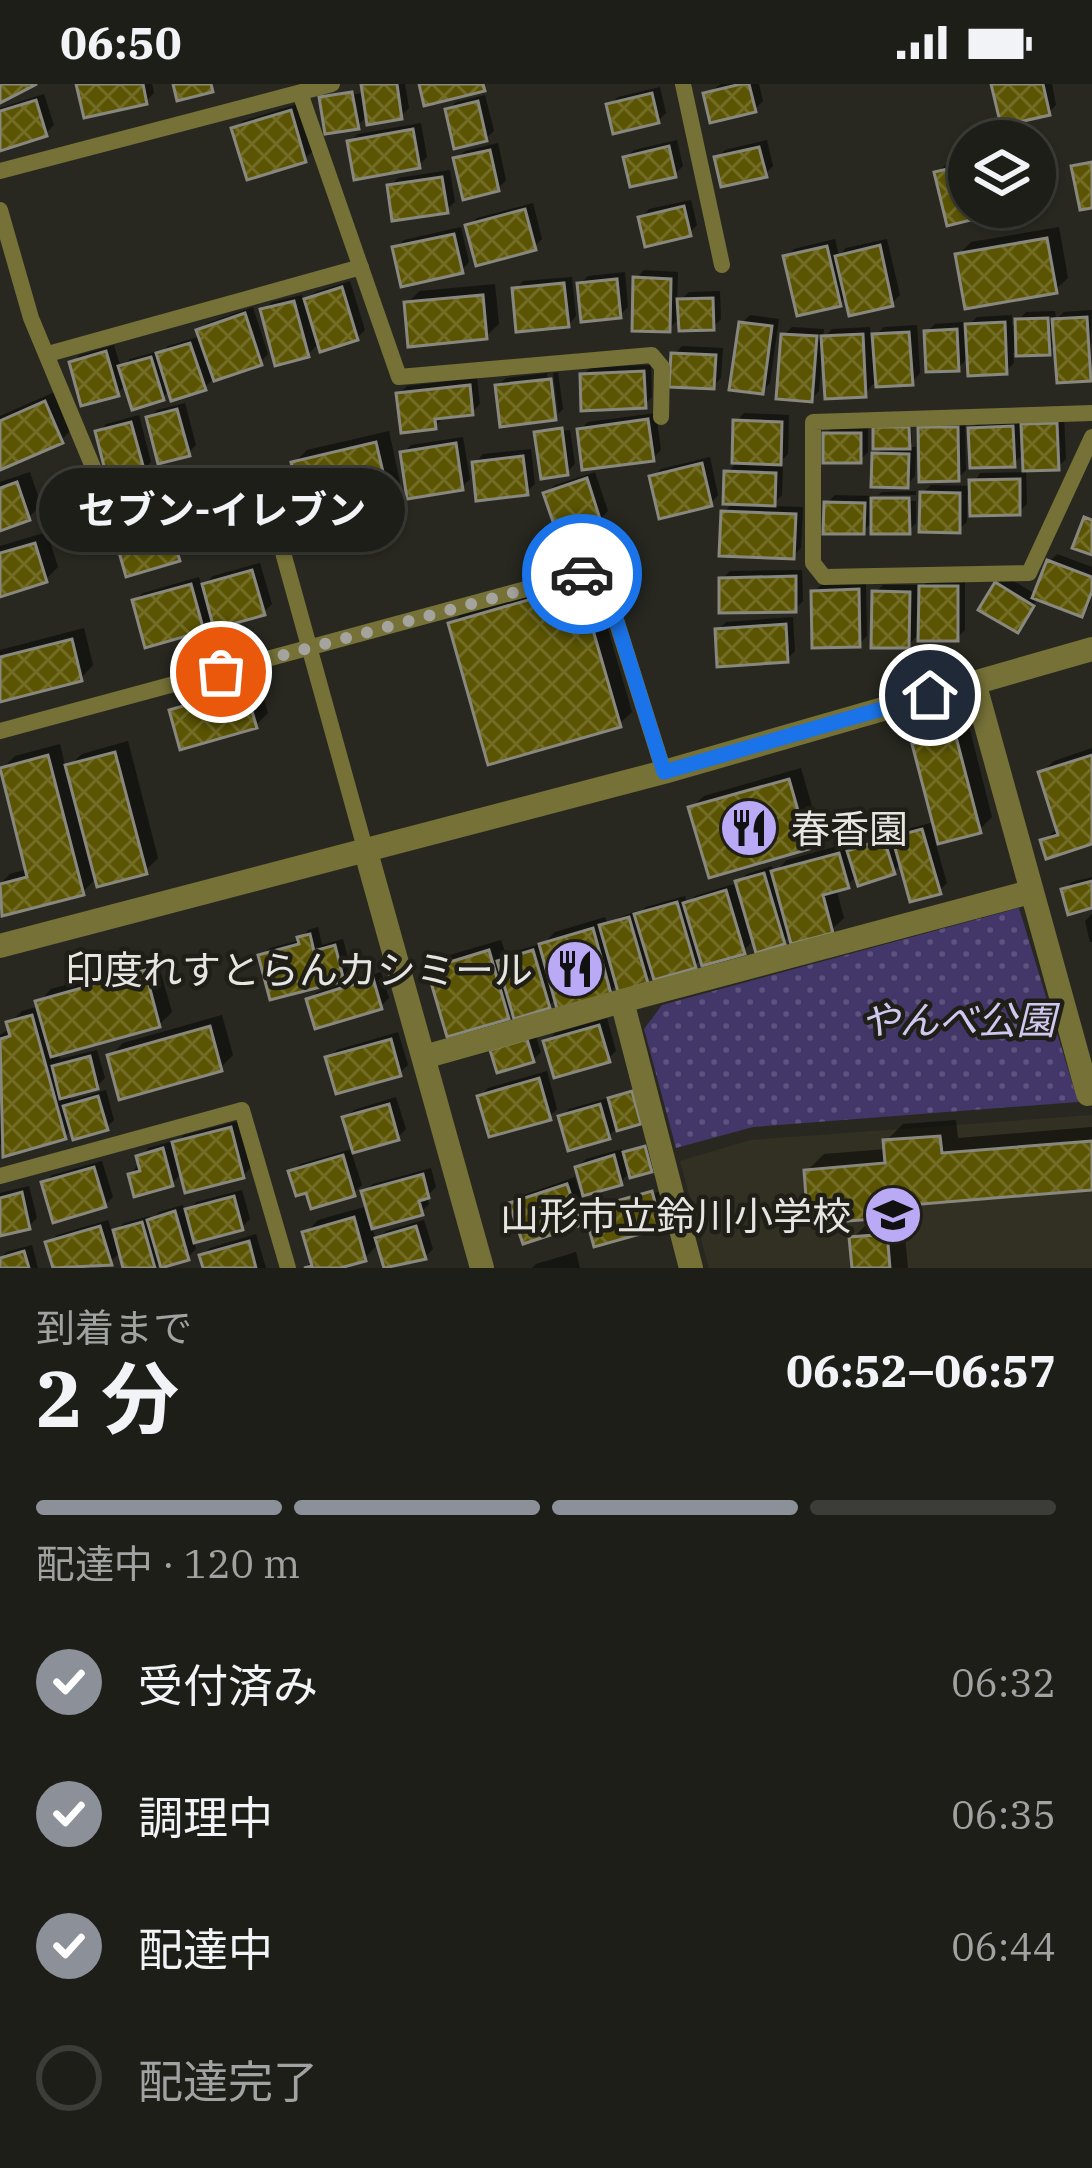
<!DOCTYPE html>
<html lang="ja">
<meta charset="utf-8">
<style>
:root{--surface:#1e1e19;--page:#2b2b26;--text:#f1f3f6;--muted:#a1a2a2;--line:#3c3c38;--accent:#8c9099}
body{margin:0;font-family:"IBM Plex Serif","Noto Sans JP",serif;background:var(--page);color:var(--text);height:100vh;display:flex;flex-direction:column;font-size:45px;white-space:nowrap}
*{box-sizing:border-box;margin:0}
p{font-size:39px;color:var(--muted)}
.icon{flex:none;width:66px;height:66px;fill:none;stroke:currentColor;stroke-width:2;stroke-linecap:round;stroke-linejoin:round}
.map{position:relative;height:1184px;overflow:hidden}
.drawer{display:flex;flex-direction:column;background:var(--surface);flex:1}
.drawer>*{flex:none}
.controls{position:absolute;left:948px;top:36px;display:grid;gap:24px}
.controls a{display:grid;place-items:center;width:108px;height:108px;border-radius:50%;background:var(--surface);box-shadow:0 3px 9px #0004,0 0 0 3px var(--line);font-size:60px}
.pin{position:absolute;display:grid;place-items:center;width:102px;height:102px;color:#fff;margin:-51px;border:6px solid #fff;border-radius:50%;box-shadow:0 3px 12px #0007}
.courier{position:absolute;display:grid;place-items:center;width:120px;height:120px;margin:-60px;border:9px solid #1a73e8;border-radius:50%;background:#fff;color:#222;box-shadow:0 3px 15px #0007}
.bubble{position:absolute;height:84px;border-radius:42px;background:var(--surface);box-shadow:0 3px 9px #0004,0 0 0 3px var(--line);font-size:39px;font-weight:700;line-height:84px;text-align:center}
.headline em{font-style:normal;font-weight:700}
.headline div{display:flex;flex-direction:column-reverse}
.headline{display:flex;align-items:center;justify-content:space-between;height:204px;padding:0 36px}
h1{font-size:78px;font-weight:700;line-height:90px}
.bar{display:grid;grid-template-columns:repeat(4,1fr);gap:18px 12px;align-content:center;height:144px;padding:0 36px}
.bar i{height:15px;border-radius:9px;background:var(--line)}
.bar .active{background:var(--accent)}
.bar p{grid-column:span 4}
ol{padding:0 36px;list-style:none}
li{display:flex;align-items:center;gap:36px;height:132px}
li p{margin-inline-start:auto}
li .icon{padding:12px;border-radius:50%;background:var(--accent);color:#fff;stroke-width:4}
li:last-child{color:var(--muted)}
li i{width:66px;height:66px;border:6px solid var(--line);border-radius:50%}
.status{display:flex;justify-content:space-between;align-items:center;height:84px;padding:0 60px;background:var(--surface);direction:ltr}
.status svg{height:33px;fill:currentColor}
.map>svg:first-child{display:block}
.built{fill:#313023}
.park{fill:url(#park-dots)}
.shadow{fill:#0007}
.building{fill:url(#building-cross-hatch);stroke:#88887f;stroke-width:3}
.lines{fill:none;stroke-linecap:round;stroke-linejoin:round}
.service{stroke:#757137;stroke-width:16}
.minor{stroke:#757137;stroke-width:24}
.tertiary{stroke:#757137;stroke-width:24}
.done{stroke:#a4a39e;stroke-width:12;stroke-dasharray:0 21.6}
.route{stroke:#1a73e8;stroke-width:15}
.labels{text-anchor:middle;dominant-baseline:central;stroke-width:9;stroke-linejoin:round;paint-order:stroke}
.poi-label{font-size:39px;fill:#e6e5e1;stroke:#1f1e17;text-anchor:end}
.park-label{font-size:39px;font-style:italic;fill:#cfc8f1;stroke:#1f1e17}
</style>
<div class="status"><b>06:50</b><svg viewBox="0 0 49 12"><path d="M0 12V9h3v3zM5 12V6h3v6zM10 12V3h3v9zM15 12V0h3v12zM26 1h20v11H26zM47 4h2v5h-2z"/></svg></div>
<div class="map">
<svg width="1092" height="1184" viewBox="0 0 1092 1184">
<defs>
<pattern id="park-dots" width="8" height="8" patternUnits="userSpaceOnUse" patternTransform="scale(3)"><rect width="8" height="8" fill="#433669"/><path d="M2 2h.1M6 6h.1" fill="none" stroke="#5e537e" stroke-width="1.8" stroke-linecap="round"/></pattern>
<pattern id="building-cross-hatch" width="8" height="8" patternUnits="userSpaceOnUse" patternTransform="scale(3)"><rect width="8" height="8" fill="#5b5503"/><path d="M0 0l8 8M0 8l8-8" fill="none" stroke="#736d27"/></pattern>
</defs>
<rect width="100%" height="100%" fill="#282821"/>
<!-- built -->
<path class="built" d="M1092,1031V1184H709L680,1077L750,1056Z"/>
<!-- park -->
<path class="park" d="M1019,824L1078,1018L753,1043L676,1064L644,945L662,921Z"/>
<!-- shadow -->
<path class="shadow" d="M79,0H152L154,9L146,17Z
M365,0H405L409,24L401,32L369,30L357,42L322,14L327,9V15L368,8Z
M721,0H759L763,17L755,25L707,10Z
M994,0H1052L1056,21L1048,29Z
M660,3L666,29L658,37L610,21L618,13Z
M44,10L54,41L46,49L0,63V24Z
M485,11L494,47L485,55L448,26L456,18Z
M298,20L313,67L304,75L235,45L243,37Z
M421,39L427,73L419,81L350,58L358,50Z
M677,56L683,82L675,90L626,74L634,66Z
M767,56L773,82L765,90L717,74L725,66Z
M498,59L506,96L498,105L456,75L465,67Z
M969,72V123H1011L950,138L938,89L950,76Z
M450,86L455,118L446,126L390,102L398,94Z
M691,116L697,141L689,149L641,134L649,125Z
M533,119L542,155L534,163L468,142L477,134Z
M461,143L469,178L461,187L396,164L404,156Z
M1059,143L1068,194L1055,206L958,171L971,158Z
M835,155L839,172L846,164L887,155L900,211L892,219L847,212L840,219L786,173L794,165Z
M644,186L678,188L677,219L689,208L720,207L721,235L713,243L681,232L669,245L636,195Z
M625,188L628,223L620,231L580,200L588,192Z
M572,193L576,232L568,241L515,206L523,197Z
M350,197L365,246L357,254L320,258L308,270L264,226L272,218L302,211L304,219L315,208Z
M495,200L499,240L486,252L407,219L420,207Z
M253,223L268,270L260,278L214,294L204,304L171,305L162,314L127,300L117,309L72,279L80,271L114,261L121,284L130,275L159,267L160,270L168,262L201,252L199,247L207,239Z
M1092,226L1090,294L1057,259L1048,268L1013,269L1014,279L1006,287L970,272L958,284L927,248L935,240L964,238L965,245L977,233L1012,231V242L1026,228L1055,227L1056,236L1064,228Z
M750,231L779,235L770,299L762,307L742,239Z
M917,241L920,289L912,298L873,300L865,310L822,275L819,307L811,315L784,251L792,243L824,245L823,255L832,245L870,243L871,256L884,243Z
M682,262L723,264L721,294L713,302L674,271Z
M651,281L652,313L644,321L583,291L591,283Z
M558,288L563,325L558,330L553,289Z
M547,289L552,331H557L555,333L498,302L506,294Z
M477,294L480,320L472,328L443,334L435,342L399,310L407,302Z
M57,307L73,344L61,356L0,383V332Z
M185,319L196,361L188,369L149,334L157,326Z
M656,329L661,366L653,374L580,346L588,338Z
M744,329L789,331L788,370L776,382H783L782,411L771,422L803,423L801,464L793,472L723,429L734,418L727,389L739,376L736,338Z
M139,331L151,378L143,386L98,348L106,340Z
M1064,332L1066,375L1058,383L1026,384L1027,420L1019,428L967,411V438L958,446L923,409L931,401L972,402L980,389L1026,388L1025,368L1013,380L971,345L980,337L1020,336L1021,345L1032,333Z
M929,336H965L966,386L958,394L921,344Z
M911,341L912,359L907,363H916L915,392L907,401L875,371Z
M834,342H868V368L860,376L826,350Z
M542,344V350L570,346L575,380L567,388L537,349Z
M389,347L400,398L388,411L294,379L307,366Z
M463,353L470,395L462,403L403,369L411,361Z
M531,365L535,400L526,408L475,379L483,370Z
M710,373L718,411L710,420L653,393L661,385Z
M30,388L41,421L28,434L0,443V398Z
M595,388L608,427L600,435L547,409L555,401Z
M916,407V411H878L882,408Z
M835,411L872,412V418L878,412V417H916V439L908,447L874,436L863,447L827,419Z
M176,432L186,466L178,474L118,455L126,447Z
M47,448L58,483L45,496L0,510V462Z
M1057,470L1092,483L1090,521L1082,529L1039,513L1017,545L997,500L1005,492L1037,511L1049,478Z
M260,479L272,520L264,528L214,533L203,544L135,517L143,509L199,493L202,503L213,492Z
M802,486L803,517L795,525L722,495L730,487Z
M592,490L632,628L619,640L451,540L464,527Z
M930,495L965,496V546L957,554L921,548L908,561L875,509L883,501H917V508Z
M866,499L867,552L859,560L814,508L822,500Z
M793,533L795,567L787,575L718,546L726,538Z
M84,544L93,581L81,594L0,615V566Z
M258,594L268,629L255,642L172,627L185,615Z
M968,638L992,733L979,746L935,757L947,799L939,807L902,779L893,788L858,791L847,801L836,804L844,834L831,846L791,850L783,858L755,855L743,867L703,873L694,882L654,888L646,897L619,899L610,907L557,913L549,922L514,925L508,932L431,885L443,873L501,856L506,870L544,859L555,848L605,833L607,838L637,827L638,831L646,823L685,812L687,820L695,812L737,799L747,790L772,782L774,789L787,776L852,758L856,767L899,754L903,746L935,738L916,661L928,648Z
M128,657L158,774L145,787L97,793L83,808L4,829L0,800L10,790L28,785L2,685L15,672L60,660L66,685L82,670Z
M1092,664V757H1043L1059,743L1041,689L1054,677Z
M801,684L820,750L808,763L691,724L704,712Z
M1092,793V821L1064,806L1072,798Z
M1092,830V858H1090L1085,837Z
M318,843L322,861L343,855L351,886L343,894L262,872L270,864L301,856L308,846Z
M157,875L172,928L159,941L58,968L60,975L97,966L105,994L97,1002L69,1009L71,1016L106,1006L114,1036L106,1044H73L65,1052L5,1069L2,1059L0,1061V951L11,944L10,939L22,927L40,922L39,918L51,905Z
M381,888L389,914L380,923L309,916L317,908Z
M222,931L233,971L220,984L110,972L123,959Z
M607,934L616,967L608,975L547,958L555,949Z
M398,948L408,981L399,989L329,974L337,966Z
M535,949L541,968L533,976L502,959Z
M547,987L557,1025L549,1033L480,1012L488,1004Z
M634,1006L643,1034L617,1044L608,1052L561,1033L569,1025L608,1014L609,1017Z
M396,1013L406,1045L398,1053L351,1067L362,1101L353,1109L292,1088L300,1080L355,1064L346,1034L354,1026Z
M956,1036L958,1054L1092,1043V1103L902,1119L908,1184H855L852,1155L875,1132L807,1087L824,1070L886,1065V1057L903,1040Z
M239,1037L251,1083L243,1092L183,1088L172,1099L131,1091L148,1064L170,1058L172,1063L184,1051Z
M648,1061L654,1082L651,1085L631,1087L621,1098L580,1110L586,1127L592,1121V1126L662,1107L669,1133L661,1141L588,1130L579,1138L512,1120L521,1112L575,1093L579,1106L584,1104L578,1083L586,1075L622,1065L624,1072Z
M102,1077L113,1113L105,1121L44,1099L52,1091Z
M431,1084L436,1103L427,1112L429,1120L421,1128L372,1142L376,1157L386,1147L424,1136L433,1165L425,1173L387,1184L379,1159L365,1174L341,1181L342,1184H305L313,1176L306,1149L318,1136L368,1122L365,1108L373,1100Z
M29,1102L37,1134L29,1142L0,1149V1109Z
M242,1106L250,1135L242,1143L193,1156L196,1165L188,1173L162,1177L155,1184H126L122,1167L110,1178L91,1184H56L48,1159L57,1151L108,1136L113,1151L124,1139L150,1132L151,1136L159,1128L183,1121L185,1130L196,1118Z
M256,1150L266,1184H206L202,1172L210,1164Z
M32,1161L38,1184H0V1175L6,1168Z
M576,1168L580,1184H532L536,1180Z"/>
<!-- building -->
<path class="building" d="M0,0H37L0,19Z
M76,0H143L147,20L84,34Z
M173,0H211L213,8L177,17Z
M361,0H397L402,35L367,41Z
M419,0H483L485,7L424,22Z
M741,0H749L756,28L710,39L703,9Z
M991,0H1043L1050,31L1001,42Z
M352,8L359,45L325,50L319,13Z
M652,9L659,39L613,50L606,20Z
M36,16L47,52L0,67V27Z
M478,17L487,57L454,65L445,25Z
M291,26L306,78L247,96L231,44Z
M413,45L420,84L354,96L347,57Z
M669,62L676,93L630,103L623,73Z
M759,63L767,93L721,103L714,73Z
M490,66L499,107L463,116L453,74Z
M1092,78V124L1080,126L1071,82Z
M969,80V123H1023L947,142L934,88Z
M442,93L448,129L392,137L387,101Z
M684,122L691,152L645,163L638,133Z
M525,125L536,166L476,182L465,141Z
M454,150L463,189L401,203L392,163Z
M1047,154L1057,209L965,225L955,170Z
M880,161L893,222L849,232L835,172Z
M827,162L841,222L797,232L783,172Z
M633,193L671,195L670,248L632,247Z
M617,195L621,234L581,238L577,199Z
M564,199L569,243L516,248L512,204Z
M342,203L358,256L320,268L304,215Z
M483,211L487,255L408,263L404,218Z
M713,214L714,246L679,247L677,215Z
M294,217L309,273L275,282L260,225Z
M245,229L262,281L214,297L196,246Z
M1087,233L1091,297L1057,299L1052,235Z
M1048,234L1050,271L1016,272L1015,235Z
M739,238L772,242L763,310L729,306Z
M1005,238L1007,290L968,292L965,240Z
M957,245L959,287L926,288L924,247Z
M909,248L913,301L876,303L872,250Z
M781,250L817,252L812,318L776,315Z
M863,250L866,313L825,315L821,252Z
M190,259L206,306L171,317L156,269Z
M106,267L119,312L81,322L69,278Z
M671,269L716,271L714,305L669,303Z
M151,273L164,316L132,326L118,282Z
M644,287L646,324L581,327L580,290Z
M551,295L556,336L500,343L495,301Z
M470,301L473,331L435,335L436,345L401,349L396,309Z
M45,317L63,359L0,386V337Z
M177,325L190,372L158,380L146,333Z
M648,335L654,377L582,386L577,345Z
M733,336L782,338L781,381L732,379Z
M131,338L145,389L108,398L95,347Z
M1057,339L1059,386L1023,387L1021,340Z
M1013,342L1015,383L970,384L968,344Z
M873,343H909L910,365H873Z
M918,343H958L959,397L919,398Z
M562,344L568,391L541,395L534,348Z
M823,349H861V379H823Z
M376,358L389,414L304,434L291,378Z
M456,359L463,406L407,415L400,368Z
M872,369L909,370L908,404L871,403Z
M523,372L528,411L476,417L472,378Z
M702,379L712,422L659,435L649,392Z
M724,387L776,389L775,422L723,420Z
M587,394L601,438L558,452L543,409Z
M1020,395V431L970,432L969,396Z
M17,398L30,436L0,447V404Z
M920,408L960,409V449L919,448Z
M871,414H909L910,450H871Z
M824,418L865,419L864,450H823Z
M721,427L796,430L794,475L719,472Z
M1084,433L1092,436V471L1072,464Z
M168,438L180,477L126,493L115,454Z
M35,459L47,498L0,513V469Z
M1047,476L1092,493V507L1082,533L1032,514Z
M252,486L265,531L214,545L202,500Z
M796,492V528L719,529V494Z
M995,498L1034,522L1018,549L978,526Z
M191,500L204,547L145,564L132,516Z
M580,501L621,643L488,681L448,539Z
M919,502H958V557H918Z
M859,505L860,563L812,564L811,507Z
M872,507L910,508L909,564H871Z
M786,540L788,578L717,583L715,545Z
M72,555L82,597L0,618V573Z
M245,604L257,644L180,666L169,626Z
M955,649L981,749L938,760L912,660Z
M115,668L147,790L97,803L65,681Z
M48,671L84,811L2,832L0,800L27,793L0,684Z
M1092,671V760L1046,775L1040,756L1058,751L1038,688Z
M789,695L809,765L709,794L688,723Z
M922,745L941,810L910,818L892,753Z
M884,755L895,790L858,802L847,767Z
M839,769L849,804L823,811L833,849L791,860L771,787Z
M764,789L785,860L756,869L735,797Z
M1092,797V824L1068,831L1061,805Z
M726,806L745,870L702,882L683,819Z
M677,818L696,884L654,896L634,830Z
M629,833L648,899L618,908L599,841Z
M593,844L611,910L557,925L539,860Z
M310,850L314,867L335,861L344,897L270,916L258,871L299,860L297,853Z
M489,866L509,935L447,953L427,885Z
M533,866L550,924L514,935L497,877Z
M145,886L160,943L51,973L35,917Z
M373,894L382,925L315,945L306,915Z
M32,931L66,1055L3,1073L0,955L10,952L6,938Z
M599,941L610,978L554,994L543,957Z
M210,942L222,987L119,1016L107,971Z
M391,955L401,992L336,1010L325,973Z
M527,955L534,978L497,989L490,966Z
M90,972L98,1005L60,1015L52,982Z
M539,994L551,1036L489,1053L477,1012Z
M632,1007L641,1040L617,1047L608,1014Z
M98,1012L108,1046L73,1056L63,1022Z
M389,1020L399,1056L353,1069L342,1033Z
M600,1020L610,1055L568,1067L558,1032Z
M231,1043L244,1094L185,1109L172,1058Z
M940,1052L942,1069L1092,1057V1106L885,1123L890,1184H852L849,1153L875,1151L874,1135L808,1140L804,1086L885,1079L883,1056Z
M645,1062L652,1088L630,1094L623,1068Z
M163,1064L173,1102L134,1113L128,1090L140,1087L136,1072Z
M343,1071L355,1112L311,1125L306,1109L296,1112L288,1087Z
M614,1071L622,1101L583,1112L575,1083Z
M94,1083L106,1123L53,1139L41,1098Z
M423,1090L429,1114L419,1117L423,1131L372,1145L361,1107Z
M567,1100L581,1141L523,1160L509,1119Z
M652,1107L662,1144L594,1163L584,1126Z
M22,1108L30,1145L0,1152V1114Z
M234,1112L243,1146L194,1159L185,1125Z
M175,1127L189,1176L161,1184L147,1136Z
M354,1133L366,1177L340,1184H304L312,1182L302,1148Z
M142,1138L155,1184H123L113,1146Z
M100,1142L112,1181L53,1184L45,1158Z
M416,1142L426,1175L384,1184L375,1154Z
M249,1157L256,1184H203L199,1171Z
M24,1167L29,1184H0V1174Z"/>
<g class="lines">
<!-- service -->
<path class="service" d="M683,0L722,181
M300,9L399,293L652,271L662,283L661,333
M0,87L332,0
M0,126L31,234L110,424L129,436L250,407L269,418L366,768
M48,270L361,183
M1092,329L813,338V479L824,493L1029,489L1092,353
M0,647L600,485L664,688
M0,1092L242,1026L288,1184"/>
<!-- minor -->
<path class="minor" d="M974,598L1088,1010
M366,768L482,1184
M424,973L622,917
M691,1184L622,917L1030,808"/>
<!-- tertiary -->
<path class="tertiary" d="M0,862L664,688L1092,565"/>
</g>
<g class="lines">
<!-- done -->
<path class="done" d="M221,588L582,490"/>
<!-- route -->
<path class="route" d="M582,490L600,484L664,688L930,611"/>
</g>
<!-- icons -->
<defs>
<symbol id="restaurant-disc" viewBox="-11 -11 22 22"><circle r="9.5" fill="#baaaf6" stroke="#1f1e17"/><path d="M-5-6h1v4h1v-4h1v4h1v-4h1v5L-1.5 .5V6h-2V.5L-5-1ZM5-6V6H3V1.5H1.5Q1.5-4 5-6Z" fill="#111"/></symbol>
<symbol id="school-disc" viewBox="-11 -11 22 22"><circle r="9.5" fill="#baaaf6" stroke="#1f1e17"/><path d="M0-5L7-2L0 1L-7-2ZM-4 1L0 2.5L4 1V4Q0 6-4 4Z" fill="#111"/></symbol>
</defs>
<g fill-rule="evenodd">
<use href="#restaurant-disc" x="716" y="711" width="66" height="66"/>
<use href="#restaurant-disc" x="542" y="852" width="66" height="66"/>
<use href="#school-disc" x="860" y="1098" width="66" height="66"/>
</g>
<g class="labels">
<!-- poi labels -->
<g class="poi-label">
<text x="791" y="744" text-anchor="start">春香園</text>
<text x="533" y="885">印度れすとらんカシミール</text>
<text x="851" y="1131">山形市立鈴川小学校</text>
</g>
<!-- park labels -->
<g class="park-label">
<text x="958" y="935">やんべ公園</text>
</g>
</g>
</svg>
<div class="controls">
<a><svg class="icon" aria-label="layers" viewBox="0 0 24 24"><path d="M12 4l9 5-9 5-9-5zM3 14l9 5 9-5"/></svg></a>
</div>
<div class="pin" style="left:221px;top:588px;background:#ea580c"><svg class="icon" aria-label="bag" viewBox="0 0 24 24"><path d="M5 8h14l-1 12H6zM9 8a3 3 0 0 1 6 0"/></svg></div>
<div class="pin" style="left:930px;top:611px;background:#1f2937"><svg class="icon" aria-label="home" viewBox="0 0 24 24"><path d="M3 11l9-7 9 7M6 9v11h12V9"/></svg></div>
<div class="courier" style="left:582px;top:490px"><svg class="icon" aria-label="car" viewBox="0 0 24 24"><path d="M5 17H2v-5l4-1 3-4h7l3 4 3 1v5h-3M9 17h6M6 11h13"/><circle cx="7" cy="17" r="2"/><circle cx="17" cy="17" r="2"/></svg></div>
<div class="bubble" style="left:39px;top:384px;width:366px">セブン-イレブン</div>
</div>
<section class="drawer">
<div class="headline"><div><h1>2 分</h1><p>到着まで</p></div><em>06:52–06:57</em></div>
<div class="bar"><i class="active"></i><i class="active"></i><i class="active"></i><i></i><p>配達中 · 120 m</p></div>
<ol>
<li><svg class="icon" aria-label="check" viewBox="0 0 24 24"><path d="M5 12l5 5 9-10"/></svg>受付済み<p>06:32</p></li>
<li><svg class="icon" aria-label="check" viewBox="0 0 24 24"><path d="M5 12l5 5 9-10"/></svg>調理中<p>06:35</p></li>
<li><svg class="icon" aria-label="check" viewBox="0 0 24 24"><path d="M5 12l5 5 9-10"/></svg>配達中<p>06:44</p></li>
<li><i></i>配達完了</li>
</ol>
</section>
